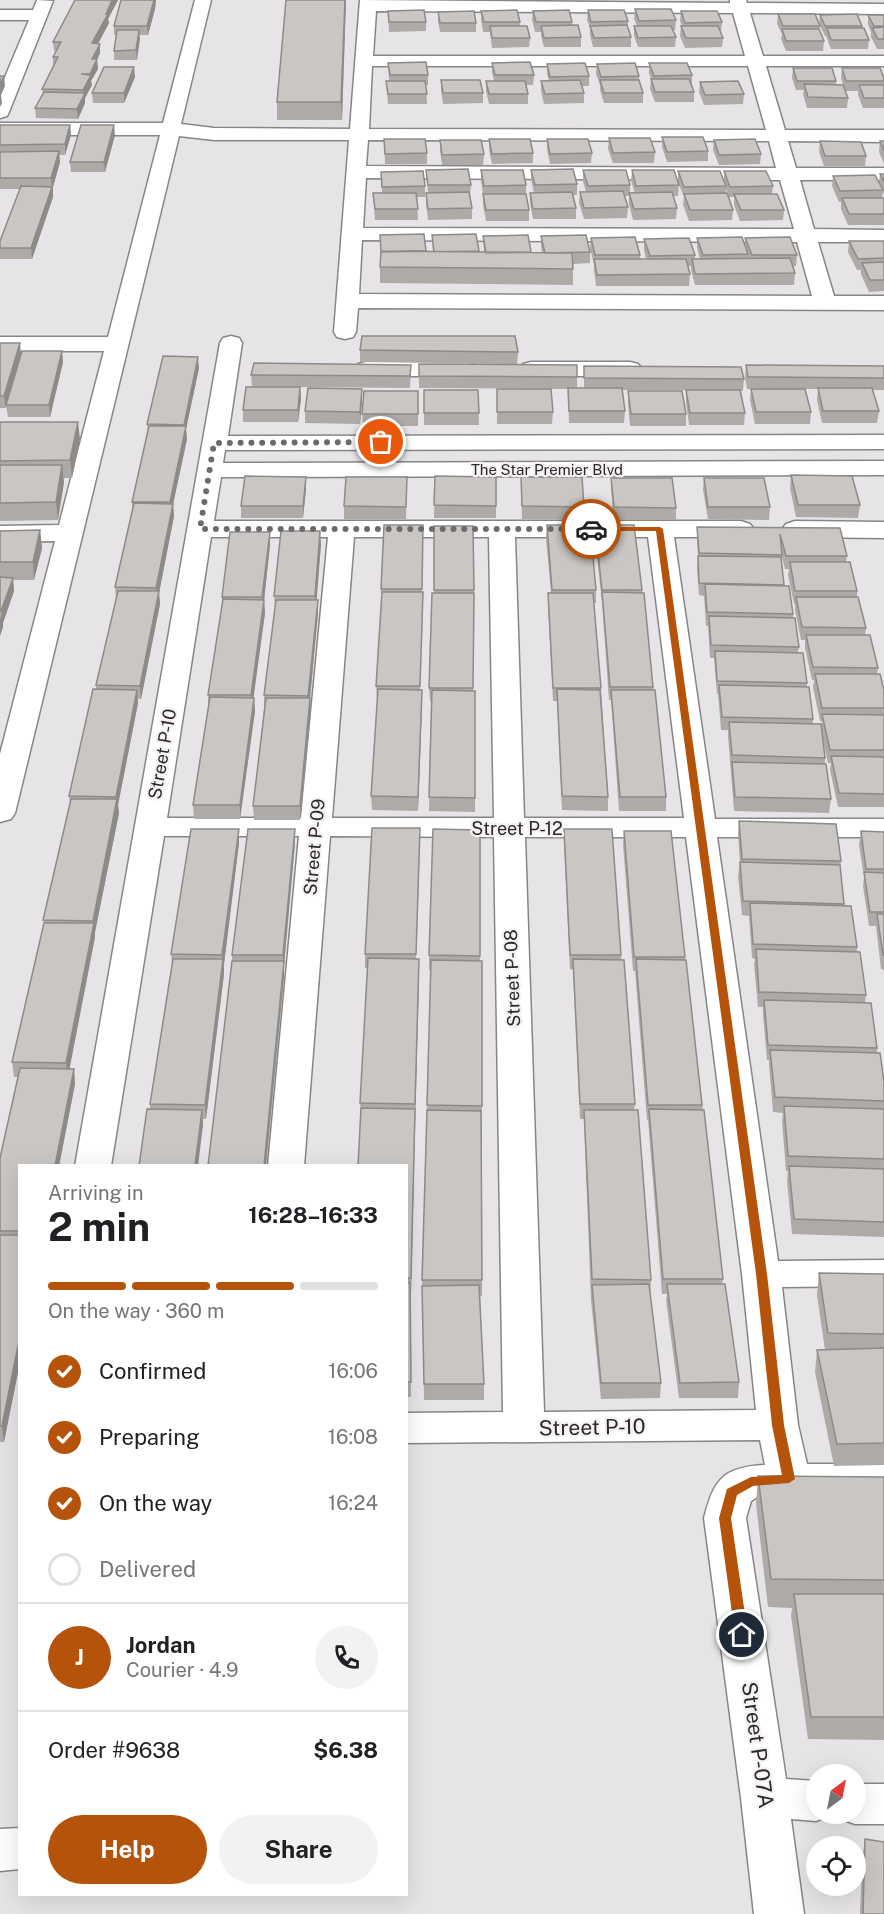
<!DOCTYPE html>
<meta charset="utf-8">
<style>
:root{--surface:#fff;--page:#f2f2f2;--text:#202124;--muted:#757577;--line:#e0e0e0;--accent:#b45309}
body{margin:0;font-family:"Public Sans",sans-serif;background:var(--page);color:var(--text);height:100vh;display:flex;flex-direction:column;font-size:22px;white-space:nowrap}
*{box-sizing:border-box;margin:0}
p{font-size:20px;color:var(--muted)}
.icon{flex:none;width:33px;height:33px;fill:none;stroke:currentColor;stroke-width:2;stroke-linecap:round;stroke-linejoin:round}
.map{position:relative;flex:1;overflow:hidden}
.drawer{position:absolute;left:18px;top:1164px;width:390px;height:732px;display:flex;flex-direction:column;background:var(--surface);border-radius:0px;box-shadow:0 6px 24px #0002}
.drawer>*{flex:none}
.needle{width:39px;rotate:32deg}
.fabs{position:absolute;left:806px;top:1764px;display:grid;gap:12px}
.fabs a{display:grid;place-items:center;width:60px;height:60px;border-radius:50%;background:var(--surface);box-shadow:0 6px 24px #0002;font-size:30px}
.pin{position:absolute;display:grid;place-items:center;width:51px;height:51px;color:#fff;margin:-26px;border:3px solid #fff;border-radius:50%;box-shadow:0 2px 6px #0007}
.courier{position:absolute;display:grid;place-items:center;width:60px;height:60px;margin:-30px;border:4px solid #b45309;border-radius:50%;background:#fff;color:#222;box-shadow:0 2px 8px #0007}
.head em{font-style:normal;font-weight:700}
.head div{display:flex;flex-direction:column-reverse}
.head{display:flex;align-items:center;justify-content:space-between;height:102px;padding:0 30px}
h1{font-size:39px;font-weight:700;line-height:45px}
.bar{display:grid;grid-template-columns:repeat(4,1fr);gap:9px 6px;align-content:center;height:72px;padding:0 30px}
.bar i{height:8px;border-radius:4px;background:var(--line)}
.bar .active{background:var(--accent)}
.bar p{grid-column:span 4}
.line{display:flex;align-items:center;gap:15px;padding:0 30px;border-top:2px solid var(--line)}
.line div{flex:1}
.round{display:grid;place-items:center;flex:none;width:63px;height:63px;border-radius:32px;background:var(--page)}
ol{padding:0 30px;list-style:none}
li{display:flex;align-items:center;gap:18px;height:66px}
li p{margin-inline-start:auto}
li .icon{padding:6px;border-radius:50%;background:var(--accent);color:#fff;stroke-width:4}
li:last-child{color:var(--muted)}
li i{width:33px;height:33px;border:3px solid var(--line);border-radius:50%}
.action{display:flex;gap:12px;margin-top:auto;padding:12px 30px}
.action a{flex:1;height:69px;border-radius:36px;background:var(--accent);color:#fff;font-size:24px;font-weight:700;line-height:69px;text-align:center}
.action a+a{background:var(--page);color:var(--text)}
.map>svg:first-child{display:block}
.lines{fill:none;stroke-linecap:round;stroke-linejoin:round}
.street-casing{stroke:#888588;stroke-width:3}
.street{fill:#fff;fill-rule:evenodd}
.wall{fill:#adaaa8;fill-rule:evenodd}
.shaded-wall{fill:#8d8b88}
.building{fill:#c9c6c3;stroke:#8d8b88;stroke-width:1.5}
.route{fill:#b45309}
.done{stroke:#6c6a6c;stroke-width:6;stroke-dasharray:0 10.8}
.labels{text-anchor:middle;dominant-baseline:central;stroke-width:4.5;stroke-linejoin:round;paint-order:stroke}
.far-street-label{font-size:15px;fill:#2a2829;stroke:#f5f1f4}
.street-label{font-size:18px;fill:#2a2829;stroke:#f5f1f4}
.near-street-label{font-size:21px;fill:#2a2829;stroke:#f5f1f4}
</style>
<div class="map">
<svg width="884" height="1914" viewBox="0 0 884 1914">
<rect width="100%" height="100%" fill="#e7e4e7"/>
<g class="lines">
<defs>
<path id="street" d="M37,0L53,1L9,112L7,116L0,118V89L29,20H0V10H33Z
M195,0H211L181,124L214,128L350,129L360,0L730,3V0H746L747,3L884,4V14L750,13L763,56H884V66H766L785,130H884V142L788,141L796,168H884V180H800L814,229L884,230V242H818L834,296H884V310L358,308L356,332L353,337L345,339L337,337L334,332L349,140H214L179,136L15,813L11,819L0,822V754L55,541L0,542V526L59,525L104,351H0V337H108L160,135H0V123H163ZM376,11L733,13L745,56H373ZM372,66H748L766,130L369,129ZM368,140L769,141L776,168L366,166ZM366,178L780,180L794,229L363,228ZM362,240L797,242L812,296L359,294Z
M231,336L239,338L242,343L228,436L884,435V449L225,450L223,463L884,461V475L221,477L214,521H741L750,524L754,529L750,534L741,537H674L715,819H884V837H717L778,1261L884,1260V1286L782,1287L798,1425L807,1464H884V1496H759L751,1501L746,1518L786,1779L816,1781V1814H833L816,1821L791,1819L804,1914H754L741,1798L704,1518C714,1480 722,1467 765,1465L760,1440L406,1443V1413L503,1412L494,837L330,836L304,1166H268L299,836H164L111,1166H75L220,343L223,338ZM211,537H328L301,818H167ZM354,537H489L494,818H332ZM515,537H648L684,818H524ZM525,837H686L742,1274L756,1410L544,1412Z
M366,362H465L473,364L477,369L473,374L465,376H366L358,374L354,369L358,364Z
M531,362H630L638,364L642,369L638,374L630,376H531L523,374L519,369L523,364Z
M795,521L884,522V538L795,537L786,534L782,529L786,524Z
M855,1784H884V1824H855L838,1818L836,1814H855Z
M20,1828V1869L0,1871V1829Z"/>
</defs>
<!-- street casing -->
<use href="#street" class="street-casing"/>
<!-- street -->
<use href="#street" class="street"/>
</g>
<!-- wall -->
<path class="wall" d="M75,0H118L108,19L109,23L98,44H100V53L97,60L98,69L91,81L92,85L85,98V103L78,119L36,118L35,108L43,94L42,89L53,66V57L56,51H54L53,42Z
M121,0H156L155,9L148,35H139L137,60H114V51L116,35H114V26Z
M346,0L342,120H277V102Z
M635,9L676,20L675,30H673L676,37L675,47H638L634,36V26H637L634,19Z
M588,10L628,21V28L631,37V47H593L590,35V28L587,20Z
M388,11L426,22V31L389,32Z
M481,11L520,22V26L530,38L529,47L492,48L490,32H483L481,20Z
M533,11L572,22V26L581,37V47H544L541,36V32H535L532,20Z
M681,11L722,22L721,32H720L723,38L722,47L685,48L680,36L681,26H682L680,21Z
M438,12L476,23V32H440L438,21Z
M778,14L820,26L819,30L824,41L823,51H786L781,39L782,34L777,24Z
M820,15L862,26V28L869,40L868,49H831L826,36H825L819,24Z
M868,15H884V49H877L871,37V32L868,24Z
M388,63L428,75V85H426L427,104H388L386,81H389Z
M492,63L534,75L533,85H526L528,94V104H489L486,91V81H494L492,72Z
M649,63L692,75V85L694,92V102H655L650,89L651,79L649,73Z
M547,64L589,76V86H582L584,93V103L544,104L541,91V81H549L547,74Z
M597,64L639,76V80L643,93V103H604L600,90V85L596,74Z
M793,68L836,81V85H843L841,78L842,68L884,78V108H863L858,95V91H845L848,98L847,108H807L803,94L804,90H796L792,78Z
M135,77L124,103H93L92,93Z
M441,80L483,93V103L443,104L441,90Z
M700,82L744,94L743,104L704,105L699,92Z
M0,125H70L71,135L65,155H59L60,162L53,187V197L32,259H0V241L20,189H0Z
M115,135L105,172H71L70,162Z
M662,137L708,151V161L667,162L662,147Z
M609,138L655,152L654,163H613L608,149Z
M384,139L427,153V164H385Z
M489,139L533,153V163L492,164L489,150Z
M547,139L592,153L591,163L550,164L547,149Z
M440,140L484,154L483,165H442L440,150Z
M714,140L761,154L760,164L719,165L713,150Z
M820,141L866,156L865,166H824L819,152Z
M880,141H884V164L879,152Z
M426,170L471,185L470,195L472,208V219L428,220L426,204V193H428Z
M481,170L526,185V195L529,210V221H486L483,205V194L481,181Z
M531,170L577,184V195H573L576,208V219H533L530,203V193H534L531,180Z
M583,170L630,185V193H635L631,181L632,170L678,181V171L724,179V171L773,186L772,194L784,210L783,220L740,221L734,205V197H729L726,189V193L733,210L732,220L689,221L683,205L684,197L679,185L678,196H673L677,208L676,219L633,220L629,204V196H624L628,207L627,218L584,219L579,203L580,192H586L583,181Z
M381,172L425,186V197H417L418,220H375L373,193H382Z
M880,174H884V195L883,192L882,198H884V225H848L841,209V202H839L832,186L833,176L879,183Z
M476,234L479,252H484L483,236L528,235L531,253H542L541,247V236L590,252V263L573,264V285L380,283V267L381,256L380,235L426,252H433L432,235Z
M591,238L640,255V259H646L644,250V239L695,255V259H700L697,248V238L745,245V238L797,255L796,266H793L795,273L794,285H695L691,270V266L688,267L690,274L689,286H596L594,270V264L590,249Z
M849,241H884V291L869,292L861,274V270H857L848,252Z
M0,343L21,354L62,351L63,362L50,417H8L6,405V408H0Z
M360,350L518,352L517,364L360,362Z
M419,364L577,377V388H584V366L744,379L743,391H741L745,413L744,425H689L686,402V390H622L625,411L624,423H569L568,389L419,388Z
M411,365L410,388L300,387L301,399L298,422H243V410L252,387L251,375Z
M746,365L884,366V390H872L879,411L877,423H822L817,400L818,389H805L811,412L810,424H755L750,400L751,389H747L745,377Z
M199,368L186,429L187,439L173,504L174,516L159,593L160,604L141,699H138V703L118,805L119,813L95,932V937L69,1069H74L75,1084L59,1166H20V1362L4,1442H0V1158L18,1077H14L12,1062L44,924L43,920L70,803L69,796L96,689V685L116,599L115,587L132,511V502L148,432L147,424Z
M497,389L553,412L552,424H497Z
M424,390H478L479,425H424Z
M418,391V426H363L362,414Z
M628,391L686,414V426H630L628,403Z
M362,401L360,424L305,423V411Z
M0,422L80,439L72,478H63L64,482L58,520L0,521Z
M791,475L860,505L858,518L796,517L790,488Z
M435,476L496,477V518H434Z
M306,477V489L303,518H241V506Z
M407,477L406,519H344V506Z
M521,477L584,507V519H522Z
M611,478L676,508V520H614L611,490Z
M704,478L770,507L769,520L708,519L703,490Z
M423,525L422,592H423V605L420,690H422V703L418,811L372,810L371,796L377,700L376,686L381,602V589Z
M547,525L596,590V603H594L601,688L608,797V811L562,810L557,701H553L548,606V593H551L546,538Z
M595,525L642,590L666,797V811H619L611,700H609L602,603L595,538Z
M434,526L474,590L473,691H475V812L429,811L431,701H430L429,688L434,593Z
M697,527L840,528L847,556L846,562L857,591V597L866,628L865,635L878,668L877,674L884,690V807H838L830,770L831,763H828L821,731L825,758V764L831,799L829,813L734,811L728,736V730H721L718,694H717L714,658H710L708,626H706L704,596L699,595L697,568L698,556L697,540ZM782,557L785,569H789L788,575L794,604H795V610L801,640H805V648L812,680H814L813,687L820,721H822L821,727L813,724V719L807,687V683L798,652L799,647L793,618V614L783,586L781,565Z
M40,530L42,548L34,580H13L14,591L3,623V627L0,636V531Z
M270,532V545L264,600L265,613L253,698H254L255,711L240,819H194L193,805L208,707V695L222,604V597Z
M321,544L316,600H318V613L310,698L311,711L300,820H254L253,806L264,709V695L275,607L274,596Z
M739,821L841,861L840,871L844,906L857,947V952L866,995L865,1003L877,1048V1053L884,1082V1237L792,1234L787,1181L788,1171H786L782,1121L783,1113L773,1112L769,1065V1060H767L763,1015V1007H758L754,964L755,959L752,958L749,916L742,915L738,876L740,862L738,835Z
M239,829V843L224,964V974L206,1119H203V1125L150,1109V1104L172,964L171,954Z
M295,829V843L284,965V976L266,1166H208L232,963V955Z
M564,829L621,955L635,1104L634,1110L651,1280L650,1295L661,1383L660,1398L601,1399L591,1300L584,1119H580L573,970L570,969L564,843Z
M480,830V961L482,1106V1296H480L484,1384V1400H424L422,1280L431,970H429V955Z
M624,831L685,957L723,1279L722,1284L739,1382L738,1398H679L666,1300L667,1294H662L648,1120H647L635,971H633L623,845Z
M861,831L884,832V970L881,969L876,926H869L863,886L864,877L859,845Z
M420,842L416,959L419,973L411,1293H410L411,1397H406V1166L361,1111L360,1103L368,968H365V954Z
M819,1273L884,1274V1465L834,1466L815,1372L817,1350H825L817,1295Z
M758,1476L884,1477V1740L808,1739L791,1616L792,1608L768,1607L756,1504Z
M865,1839L884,1914H860L862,1862Z"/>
<!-- shaded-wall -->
<path class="shaded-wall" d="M112,0H118L108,19L109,23L93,53L92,43Z
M154,0H156L155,9L148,35L147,26Z
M345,0H346L342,120L341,102Z
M139,30L140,39L137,60L136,50Z
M100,44V53L97,60L98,69L91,81L92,85L85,98V103L78,119L77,109L84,95L83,90L90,77L92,59Z
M134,67L135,77L124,103V93Z
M4,76L5,86L1,95L2,103L0,107V85Z
M70,125L71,135L65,155V144Z
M114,125L115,135L105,172L104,162Z
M59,151L60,162L53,187V197L32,259L31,248L52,188L51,178Z
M20,343L21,355L6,408L4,396Z
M62,351L63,362L50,417L49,405Z
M198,357L199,368L186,429L187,439L171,514L170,502L184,434V425Z
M300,387L301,399L298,422V410Z
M362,389V401L360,424V412Z
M78,422L80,439L72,478L70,460Z
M62,465L64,482L58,520L56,502Z
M306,477V489L303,518V506Z
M173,504L174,516L159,593L160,604L141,699L140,686L157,599L156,588Z
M40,530L42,548L34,580L33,562Z
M320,531L321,544L316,609L315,596Z
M270,532V545L263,610L264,600L265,613L252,709L251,695L263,610L262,597Z
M13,578L14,591L3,623V627L0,636V619L2,614L1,611Z
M318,600V613L309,709L308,696Z
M137,690L138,703L118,805L119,813L95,932V937L68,1077L66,1063L93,926V921L116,805V797Z
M422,690V703L418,811V797Z
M254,698L255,711L240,819V805Z
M310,698L311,711L300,820V806Z
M239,829V843L224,964V974L206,1119L205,1105L223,964L222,955Z
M295,829V843L284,965V976L266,1166H264L283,966V955Z
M419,959V973L415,1119V1104Z
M74,1069L75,1084L59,1166H55Z
M415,1109V1124L411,1293V1278Z
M202,1110L203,1125L198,1166H195Z
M20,1336V1362L4,1442L2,1426Z"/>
<!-- building -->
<path class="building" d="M75,0H112L106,14H108L92,43L100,44L92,59H97L90,74H81L91,75L83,90L42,89L58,57H53L61,42H53Z
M121,0H154L147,26H114Z
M286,0H345L341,102H277Z
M635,9H671L676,20L639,21Z
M424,10L426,22H389L388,11Z
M517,10L520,22H484L481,11Z
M569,10L572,22H536L533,11Z
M588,10H624L628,21L591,22Z
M474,11L476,23H440L438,12Z
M681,11H717L722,22L685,23Z
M778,14H815L820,26H783Z
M857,14L862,26H825L820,15Z
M868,15H884V26H874Z
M578,25L581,37L544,38L541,26Z
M627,25L631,37L594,38L590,26Z
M490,26H527L530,38H492Z
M634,26H671L676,37L638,38Z
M681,26H718L723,38H686Z
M884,27V39H878L872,28Z
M827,28H864L869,40H831Z
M782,29H819L824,41H786Z
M117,30H139L136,50L114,51Z
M426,62L428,75H390L388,63Z
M530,62L534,75H495L492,63Z
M585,63L589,76L550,77L547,64Z
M635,63L639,76L601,77L597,64Z
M649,63H687L692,75L654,76Z
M104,67H134L124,93H92Z
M793,68H832L836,81H797Z
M842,68H880L884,78V81H846Z
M0,76H4L0,85Z
M651,79H689L694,92H655Z
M441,80H480L483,93H443Z
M580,80L584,93L545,94L541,81Z
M600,80H639L643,93H604Z
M386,81H425L427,94H388Z
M486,81H525L528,94H489Z
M738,81L744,94L705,95L700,82Z
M804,84L843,85L848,98L808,97Z
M859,85H884V98H864Z
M44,92L85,93L77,109L35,108Z
M0,125H70L65,144L0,145Z
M81,125H114L104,162H70Z
M662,137H703L708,151L667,152Z
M609,138H650L655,152L613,153Z
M384,139H425L427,153L385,154Z
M489,139H530L533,153L492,154Z
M547,139H588L592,153L550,154Z
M755,139L761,154L719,155L714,140Z
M440,140H481L484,154L442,155Z
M820,141L861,142L866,156H825Z
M880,141H884V151Z
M59,151L51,178H0V152Z
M468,169L471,185H428L426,170Z
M573,169L577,184L535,185L531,170Z
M481,170H523L526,185L484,186Z
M583,170H626L630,185L588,186Z
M632,170H674L679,185L636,186Z
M423,171L425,186L382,187L381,172Z
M678,171H720L726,186L684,187Z
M724,171H766L773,186L730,187Z
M880,174H884V182Z
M875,175L883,190L840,191L833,176Z
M21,186L52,187L31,248H0V241Z
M623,191L628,207L584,208L580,192Z
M469,192L472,208L428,209L426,193Z
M572,192L576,208L533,209L530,193Z
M672,192L677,208L634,209L629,193Z
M373,193H416L418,209H375Z
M727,193L733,210H690L684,194Z
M483,194H526L529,210H486Z
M734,194H777L784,210H741Z
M842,198H884V214H849Z
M424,234L426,251L381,252L380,235Z
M476,234L479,251L434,252L432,235Z
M528,235L531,252L486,253L483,236Z
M586,235L590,252L545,253L541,236Z
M635,237L640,255H595L591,238Z
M742,237L748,254L703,255L697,238Z
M790,237L797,255H752L745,238Z
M689,238L695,255L650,256L644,239Z
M849,241H884V258L858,259Z
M381,251L572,253L573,269L380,267Z
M790,258L795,273L695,274L692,259Z
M594,259H686L690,274L597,275Z
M884,262V280H870L862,263Z
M362,336H515L518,352L360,350Z
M0,343H20L4,396H0Z
M22,351H62L49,405H6Z
M163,356L198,357L184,425L147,424Z
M254,363L411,365L410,376L251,375Z
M419,364L577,365V377L419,376Z
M746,365L884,366V378L748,377Z
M584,366L741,367L744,379L584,378Z
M246,387H300L298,410H243Z
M308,388L362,389L360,412L305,411Z
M568,388H622L625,411H569Z
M818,388H872L879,411H823Z
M497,389H551L553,412H497Z
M751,389H805L811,412H756Z
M424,390H478L479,413H424Z
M686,390H740L745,413H690Z
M364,391H418V414H362Z
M628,391H682L686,414H631Z
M0,422H78L70,460L0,461Z
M149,426H186L170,502H132Z
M0,465H62L56,502L0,503Z
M791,475L852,476L860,505H798Z
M245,476L306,477L303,506H241Z
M435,476L496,477V506L434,505Z
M346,477H407L406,507L344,506Z
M521,477H582L584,507L522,506Z
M611,478H672L676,508L614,507Z
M704,478H764L770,507H708Z
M134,503L173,504L156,588L115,587Z
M384,525H423L422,589H381Z
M547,525H590L596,590H552Z
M595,525H634L642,590H602Z
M434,526H473L474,590H434Z
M697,527L840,528L847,556H786L780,534L782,555L699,553Z
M40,530L33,562H0V531Z
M281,531H320L315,596H274Z
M230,532H270L262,597H222Z
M698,556L781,557L784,585L699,583Z
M790,562H850L857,591H795Z
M0,577L13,578L1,611H0Z
M705,584L789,586L793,614L707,612Z
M118,591H159L140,686L96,685Z
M382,592H423L420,686H376Z
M602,592L644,593L653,687H610Z
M432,593H474L473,688H429Z
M548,593H593L601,688H553Z
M796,597H858L866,628L802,627Z
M223,599L264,600L251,695H208Z
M276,600H318L308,696L264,695Z
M709,616L795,618L799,647L711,645Z
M806,635H870L878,668L813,667Z
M715,651L803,653L807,683L717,681Z
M815,674H880L884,690V708H822Z
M719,685L809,687L813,719L722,717Z
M93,689L137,690L116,797L69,796Z
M378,689L422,690L418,797L371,796Z
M557,689L600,690L608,797L562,796Z
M432,690L475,691V798L429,797Z
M611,690H655L666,797H620Z
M210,697L254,698L240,805H193Z
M266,698H310L300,806H253Z
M822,714L884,715V750H830Z
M729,722L821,724L825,758L732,755Z
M831,756L884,757V794L839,793Z
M732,762L826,764L831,799L735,797Z
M71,799H117L93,921L43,920Z
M739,821L836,824L841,861L742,859Z
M372,828H420L416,954H365Z
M191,829H239L222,955L171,954Z
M248,829H295L283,955H232Z
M433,829L480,830V956L429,955Z
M564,829H612L621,955H570Z
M624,831H671L685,957H634Z
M861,831L884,832V869H866Z
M740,862L840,865L844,904L743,901Z
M864,872L884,873V912H870Z
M750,903L851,906L857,947L753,944Z
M877,914H884V955H883Z
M44,923H94L66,1063L12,1062Z
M756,949L860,952L866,995L759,992Z
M368,958L419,959L415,1104L360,1103Z
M173,959H223L205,1105L150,1104Z
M573,959L624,960L635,1104H580Z
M636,959L686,960L702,1105H648Z
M431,960L482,961V1106L427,1105Z
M232,961H284L264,1166H208Z
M764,1000L871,1003L877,1048L768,1045Z
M770,1050L880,1053L884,1082V1101L775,1097Z
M20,1068L74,1069L55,1166H20V1231H0V1158Z
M784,1106L884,1109V1159L788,1156Z
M361,1108L415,1109L411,1278H406V1166H358Z
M147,1109L202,1110L195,1166H139Z
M649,1109L704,1110L723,1279H663Z
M427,1110L481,1111L482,1280H422Z
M584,1110H638L651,1280L592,1279Z
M789,1166L884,1169V1222L794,1219Z
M0,1235H20V1336L2,1426H0Z
M819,1273L884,1274V1334L828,1333Z
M406,1283H410L411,1382H406Z
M649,1284L661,1383H601L592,1285Z
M667,1284H725L739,1382L680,1383Z
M479,1285L484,1384H424L422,1286Z
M884,1348V1443L837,1444L817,1350Z
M758,1476L884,1477V1580L771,1579Z
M794,1594H884V1717H811Z
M865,1839L884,1842V1914H863Z"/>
<!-- route -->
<path class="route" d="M591,527H660L663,529L767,1274L784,1425L795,1479L789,1483L753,1486L737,1495L731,1518L748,1635L742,1640L735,1635L719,1518L727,1489L751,1477L782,1475L772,1425L756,1274L656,531H588L587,529Z"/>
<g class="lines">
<!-- done -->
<path class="done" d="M381,442L214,443L200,529H591"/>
</g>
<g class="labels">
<!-- far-street labels -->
<g class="far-street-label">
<text x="547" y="469">The Star Premier Blvd</text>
</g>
<!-- street labels -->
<g class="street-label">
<text transform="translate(162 754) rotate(-80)">Street P-10</text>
<text x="517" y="828">Street P-12</text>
<text transform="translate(314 847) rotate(-85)">Street P-09</text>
<text transform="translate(512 978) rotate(-92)">Street P-08</text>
</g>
<!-- near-street labels -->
<g class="near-street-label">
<text transform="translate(592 1427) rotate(-1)">Street P-10</text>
<text transform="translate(758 1745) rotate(82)">Street P-07A</text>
</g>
</g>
</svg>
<div class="fabs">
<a><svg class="needle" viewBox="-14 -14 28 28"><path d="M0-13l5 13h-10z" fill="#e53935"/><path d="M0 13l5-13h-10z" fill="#757577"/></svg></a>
<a><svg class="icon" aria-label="locate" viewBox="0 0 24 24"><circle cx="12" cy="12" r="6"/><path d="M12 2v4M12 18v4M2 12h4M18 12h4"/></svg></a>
</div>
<div class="pin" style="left:381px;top:442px;background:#ea580c"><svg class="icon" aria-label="bag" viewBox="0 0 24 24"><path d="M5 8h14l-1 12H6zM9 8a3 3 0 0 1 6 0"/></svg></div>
<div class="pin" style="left:742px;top:1635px;background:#1f2937"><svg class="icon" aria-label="home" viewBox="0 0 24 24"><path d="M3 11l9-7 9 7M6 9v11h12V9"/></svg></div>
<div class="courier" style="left:591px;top:529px"><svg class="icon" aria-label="car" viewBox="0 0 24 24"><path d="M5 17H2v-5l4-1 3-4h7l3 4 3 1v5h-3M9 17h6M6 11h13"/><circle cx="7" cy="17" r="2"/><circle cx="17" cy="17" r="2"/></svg></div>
<section class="drawer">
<div class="head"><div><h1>2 min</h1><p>Arriving in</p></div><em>16:28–16:33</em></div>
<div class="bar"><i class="active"></i><i class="active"></i><i class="active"></i><i></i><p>On the way · 360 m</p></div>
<ol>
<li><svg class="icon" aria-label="check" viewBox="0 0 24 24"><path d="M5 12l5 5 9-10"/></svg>Confirmed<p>16:06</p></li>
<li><svg class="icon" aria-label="check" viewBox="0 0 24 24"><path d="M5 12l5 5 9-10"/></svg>Preparing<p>16:08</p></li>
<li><svg class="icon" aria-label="check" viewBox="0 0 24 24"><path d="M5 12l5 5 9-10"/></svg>On the way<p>16:24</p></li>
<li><i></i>Delivered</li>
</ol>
<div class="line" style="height:108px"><b class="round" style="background:var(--accent);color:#fff">J</b><div><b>Jordan</b><p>Courier · 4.9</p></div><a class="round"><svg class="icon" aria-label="phone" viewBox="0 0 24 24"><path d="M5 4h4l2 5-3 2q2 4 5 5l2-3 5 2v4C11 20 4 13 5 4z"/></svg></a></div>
<div class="line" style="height:78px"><div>Order #9638</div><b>$6.38</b></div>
<div class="action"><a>Help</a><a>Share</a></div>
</section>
</div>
